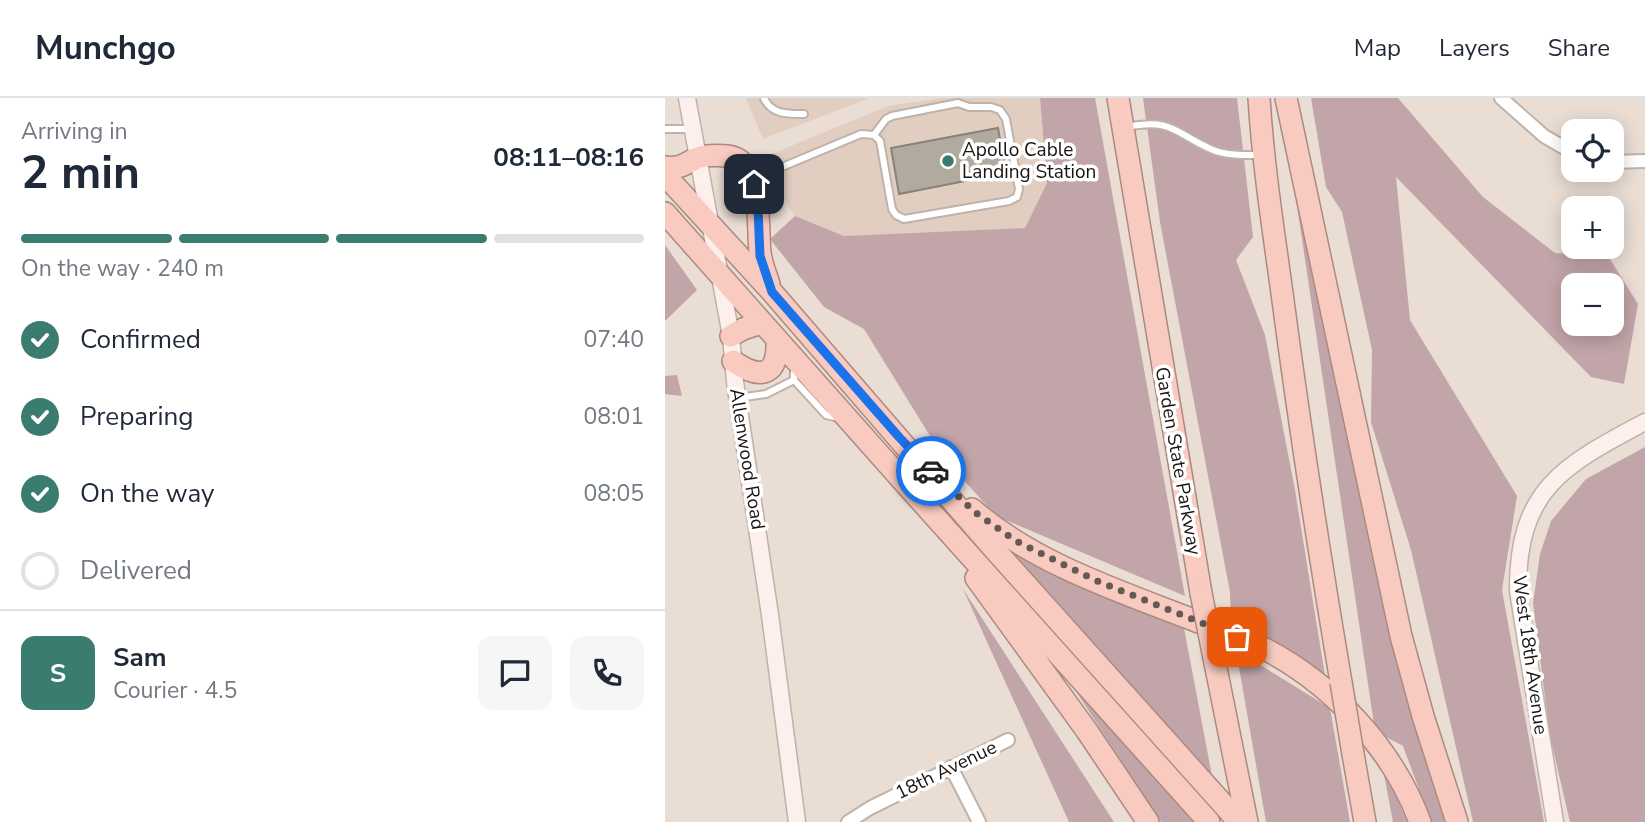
<!DOCTYPE html>
<meta charset="utf-8">
<style>
:root{--surface:#fff;--page:#f6f6f7;--text:#1f2937;--muted:#747a83;--line:#e0e1e3;--accent:#3a7c6f}
body{margin:0;font-family:"Nunito Sans",sans-serif;background:var(--page);color:var(--text);height:100vh;display:flex;flex-direction:column;font-size:26px;white-space:nowrap}
*{box-sizing:border-box;margin:0}
p{font-size:23px;color:var(--muted)}
.icon{flex:none;width:38px;height:38px;fill:none;stroke:currentColor;stroke-width:2;stroke-linecap:round;stroke-linejoin:round}
.map{position:relative;flex:1;overflow:hidden}
.details{display:flex;flex-direction:column;background:var(--surface);width:665px}
.details>*{flex:none}
.fabs{position:absolute;left:896px;top:21px;display:grid;gap:14px}
.fabs a{display:grid;place-items:center;width:63px;height:63px;border-radius:14px;background:var(--surface);box-shadow:0 4px 18px #0003;font-size:35px}
.pin{position:absolute;display:grid;place-items:center;width:60px;height:60px;color:#fff;margin:-30px;border-radius:14px;box-shadow:0 4px 10px #0006}
.courier{position:absolute;display:grid;place-items:center;width:70px;height:70px;margin:-35px;border:5px solid #1a73e8;border-radius:50%;background:#fff;color:#222;box-shadow:0 2px 9px #0007}
.head em{font-style:normal;font-weight:700}
.head div{display:flex;flex-direction:column-reverse}
.head{display:flex;align-items:center;justify-content:space-between;height:119px;padding:0 21px}
h1{font-size:46px;font-weight:700;line-height:52px}
.bar{display:grid;grid-template-columns:repeat(4,1fr);gap:10px 7px;align-content:center;height:84px;padding:0 21px}
.bar i{height:9px;border-radius:5px;background:var(--line)}
.bar .active{background:var(--accent)}
.bar p{grid-column:span 4}
.line{display:flex;align-items:center;gap:18px;padding:0 21px;border-top:2px solid var(--line)}
.line div{flex:1}
.round{display:grid;place-items:center;flex:none;width:74px;height:74px;border-radius:14px;background:var(--page)}
ol{padding:0 21px;list-style:none}
li{display:flex;align-items:center;gap:21px;height:77px}
li p{margin-inline-start:auto}
li .icon{padding:7px;border-radius:50%;background:var(--accent);color:#fff;stroke-width:4}
li:last-child{color:var(--muted)}
li i{width:38px;height:38px;border:4px solid var(--line);border-radius:50%}
header{display:flex;align-items:center;gap:42px;box-sizing:border-box;height:98px;padding:0 35px;background:var(--surface);border-bottom:2px solid var(--line)}
header strong{font-size:33px}
nav{display:flex;gap:38px;margin-inline-start:auto;font-size:24px}
main{display:flex;flex:1;min-height:0}
.map>svg:first-child{display:block}
.built{fill:#e1cec1}
.green{fill:#c2a5a8;fill-rule:evenodd}
.building{fill:#b1aa9f;stroke:#888277;stroke-width:2}
.lines{fill:none;stroke-linecap:round;stroke-linejoin:round}
.lane-casing{stroke:#beb2aa;stroke-width:10}
.street-casing{stroke:#beb2aa;stroke-width:16}
.secondary-casing{stroke:#beb2aa;stroke-width:19}
.highway-casing{stroke:#aa8a82;stroke-width:24}
.lane{stroke:#fff;stroke-width:6}
.street{stroke:#fff;stroke-width:12}
.secondary{stroke:#fdefec;stroke-width:16}
.highway{stroke:#f9cabf;stroke-width:21}
.highway-bridge-casing{stroke:#aa8a82;stroke-width:24;stroke-linecap:butt}
.highway-bridge{stroke:#f9cabf;stroke-width:21}
.done{stroke:#615a55;stroke-width:7;stroke-dasharray:0 12.6}
.route{stroke:#1a73e8;stroke-width:9}
.poi-dot{fill:#3a7c6f;stroke:#fff;stroke-width:2.5}
.labels{text-anchor:middle;dominant-baseline:central;stroke-width:7;stroke-linejoin:round;paint-order:stroke}
.poi-label{font-size:19px;fill:#181411;stroke:#fff;text-anchor:start}
.street-label{font-size:19px;fill:#181411;stroke:#fff}
</style>
<header>
<strong>Munchgo</strong>
<nav><a>Map</a><a>Layers</a><a>Share</a></nav>
</header>
<main>
<section class="details">
<div class="head"><div><h1>2 min</h1><p>Arriving in</p></div><em>08:11–08:16</em></div>
<div class="bar"><i class="active"></i><i class="active"></i><i class="active"></i><i></i><p>On the way · 240 m</p></div>
<ol>
<li><svg class="icon" aria-label="check" viewBox="0 0 24 24"><path d="M5 12l5 5 9-10"/></svg>Confirmed<p>07:40</p></li>
<li><svg class="icon" aria-label="check" viewBox="0 0 24 24"><path d="M5 12l5 5 9-10"/></svg>Preparing<p>08:01</p></li>
<li><svg class="icon" aria-label="check" viewBox="0 0 24 24"><path d="M5 12l5 5 9-10"/></svg>On the way<p>08:05</p></li>
<li><i></i>Delivered</li>
</ol>
<div class="line" style="height:126px"><b class="round" style="background:var(--accent);color:#fff">S</b><div><b>Sam</b><p>Courier · 4.5</p></div><a class="round"><svg class="icon" aria-label="chat" viewBox="0 0 24 24"><path d="M4 5h16v11H9l-5 4z"/></svg></a><a class="round"><svg class="icon" aria-label="phone" viewBox="0 0 24 24"><path d="M5 4h4l2 5-3 2q2 4 5 5l2-3 5 2v4C11 20 4 13 5 4z"/></svg></a></div>
</section>
<div class="map">
<svg width="980" height="724" viewBox="0 0 980 724">
<rect width="100%" height="100%" fill="#e9ddd4"/>
<!-- built -->
<path class="built" d="M81,0H204L98,41Z
M277,0H375L382,85L360,130L179,138L130,118L92,62L223,8Z"/>
<!-- green -->
<path class="green" d="M375,0H430L520,498L331,418L278,359L199,231L159,209L105,141L130,118L179,138L360,130L382,85Z
M478,0H572L588,139L571,162L600,237L630,392L661,584L566,529L565,494L495,124Z
M646,0H733L818,99L890,155L943,158L973,206L959,286L926,279L731,79L745,222L852,398L837,492L879,724H808L746,452L706,324L707,252L677,114L661,89ZM908,187H947V226H908Z
M629,87L768,671L784,724H766L738,648L710,633Z
M0,147L32,192L0,223Z
M12,277L17,298L0,296V278Z
M980,349V724H905L885,638L868,505L875,456L886,423L921,381Z
M344,453L519,530L547,678Z
M298,491L449,724H404Z
M571,552L665,610L685,724H601Z
M405,584L531,724H496Z
M716,661L742,724H728Z"/>
<!-- building -->
<path class="building" d="M333,30L341,75L234,96L226,50Z"/>
<g class="lines">
<defs>
<path id="lane" d="M99,0C106,17 124,16 139,16
M461,29C510,20 508,35 548,52C563,58 581,57 597,57
M0,31H27
M87,71L105,74L96,87
M105,74L196,36L209,37L215,43L227,111L231,117L239,121L344,103L352,99L354,91L341,21L335,12L326,9H304L293,5L227,18L221,21L209,37
M129,270V282L161,317L174,320
M73,300L101,296L129,282"/>
<path id="street" d="M836,0L879,38L908,55
M947,64L980,63
M286,669L314,724
M183,724L205,710L343,642"/>
<path id="secondary" d="M22,0L66,238L70,284L105,517L132,724
M890,724L853,493C852,391 899,367 980,324"/>
<path id="highway" d="M453,0L536,495
M594,0C598,65 608,130 617,195C634,325 654,454 676,584
M621,0L736,538L758,618L792,724
M0,69C14,71 18,67 30,61C37,57 54,57 62,58C99,62 92,129 95,154C96,165 101,176 104,186
M0,77L107,194L329,451L574,724
M0,115C180,319 362,522 544,724
M66,238L78,231L96,225
M68,263C93,281 113,280 112,244
M307,411C371,468 466,497 544,528C562,535 581,541 598,550C668,586 728,651 755,724
M311,480L422,633L483,724
M551,570L582,724
M688,656L700,724"/>
</defs>
<!-- lane casing -->
<use href="#lane" class="lane-casing"/>
<!-- street casing -->
<use href="#street" class="street-casing"/>
<!-- secondary casing -->
<use href="#secondary" class="secondary-casing"/>
<!-- highway casing -->
<use href="#highway" class="highway-casing"/>
<!-- lane -->
<use href="#lane" class="lane"/>
<!-- street -->
<use href="#street" class="street"/>
<!-- secondary -->
<use href="#secondary" class="secondary"/>
<!-- highway -->
<use href="#highway" class="highway"/>
<defs>
<path id="highway-bridge" d="M536,495L551,570
M676,584L688,656"/>
</defs>
<!-- highway-bridge casing -->
<use href="#highway-bridge" class="highway-bridge-casing"/>
<!-- highway-bridge -->
<use href="#highway-bridge" class="highway-bridge"/>
</g>
<g class="lines">
<!-- done -->
<path class="done" d="M266,373L311,415L351,443L432,483L572,539"/>
<!-- route -->
<path class="route" d="M89,86L93,111L95,158L107,194L234,339L266,373"/>
</g>
<!-- markers -->
<circle class="poi-dot" cx="283" cy="63" r="7"/>
<g class="labels">
<!-- poi labels -->
<g class="poi-label">
<text x="297" y="52">Apollo Cable<tspan x="297" dy="22">Landing Station</tspan></text>
</g>
<!-- street labels -->
<g class="street-label">
<text transform="translate(82 361) rotate(81)">Allenwood Road</text>
<text transform="translate(513 363) rotate(80)">Garden State Parkway</text>
<text transform="translate(865 557) rotate(82)">West 18th Avenue</text>
<text transform="translate(281 672) rotate(-26)">18th Avenue</text>
</g>
</g>
</svg>
<div class="fabs">
<a><svg class="icon" aria-label="locate" viewBox="0 0 24 24"><circle cx="12" cy="12" r="6"/><path d="M12 2v4M12 18v4M2 12h4M18 12h4"/></svg></a>
<a>+</a>
<a>−</a>
</div>
<div class="pin" style="left:572px;top:539px;background:#ea580c"><svg class="icon" aria-label="bag" viewBox="0 0 24 24"><path d="M5 8h14l-1 12H6zM9 8a3 3 0 0 1 6 0"/></svg></div>
<div class="pin" style="left:89px;top:86px;background:#1f2937"><svg class="icon" aria-label="home" viewBox="0 0 24 24"><path d="M3 11l9-7 9 7M6 9v11h12V9"/></svg></div>
<div class="courier" style="left:266px;top:373px"><svg class="icon" aria-label="car" viewBox="0 0 24 24"><path d="M5 17H2v-5l4-1 3-4h7l3 4 3 1v5h-3M9 17h6M6 11h13"/><circle cx="7" cy="17" r="2"/><circle cx="17" cy="17" r="2"/></svg></div>
</div>
</main>
